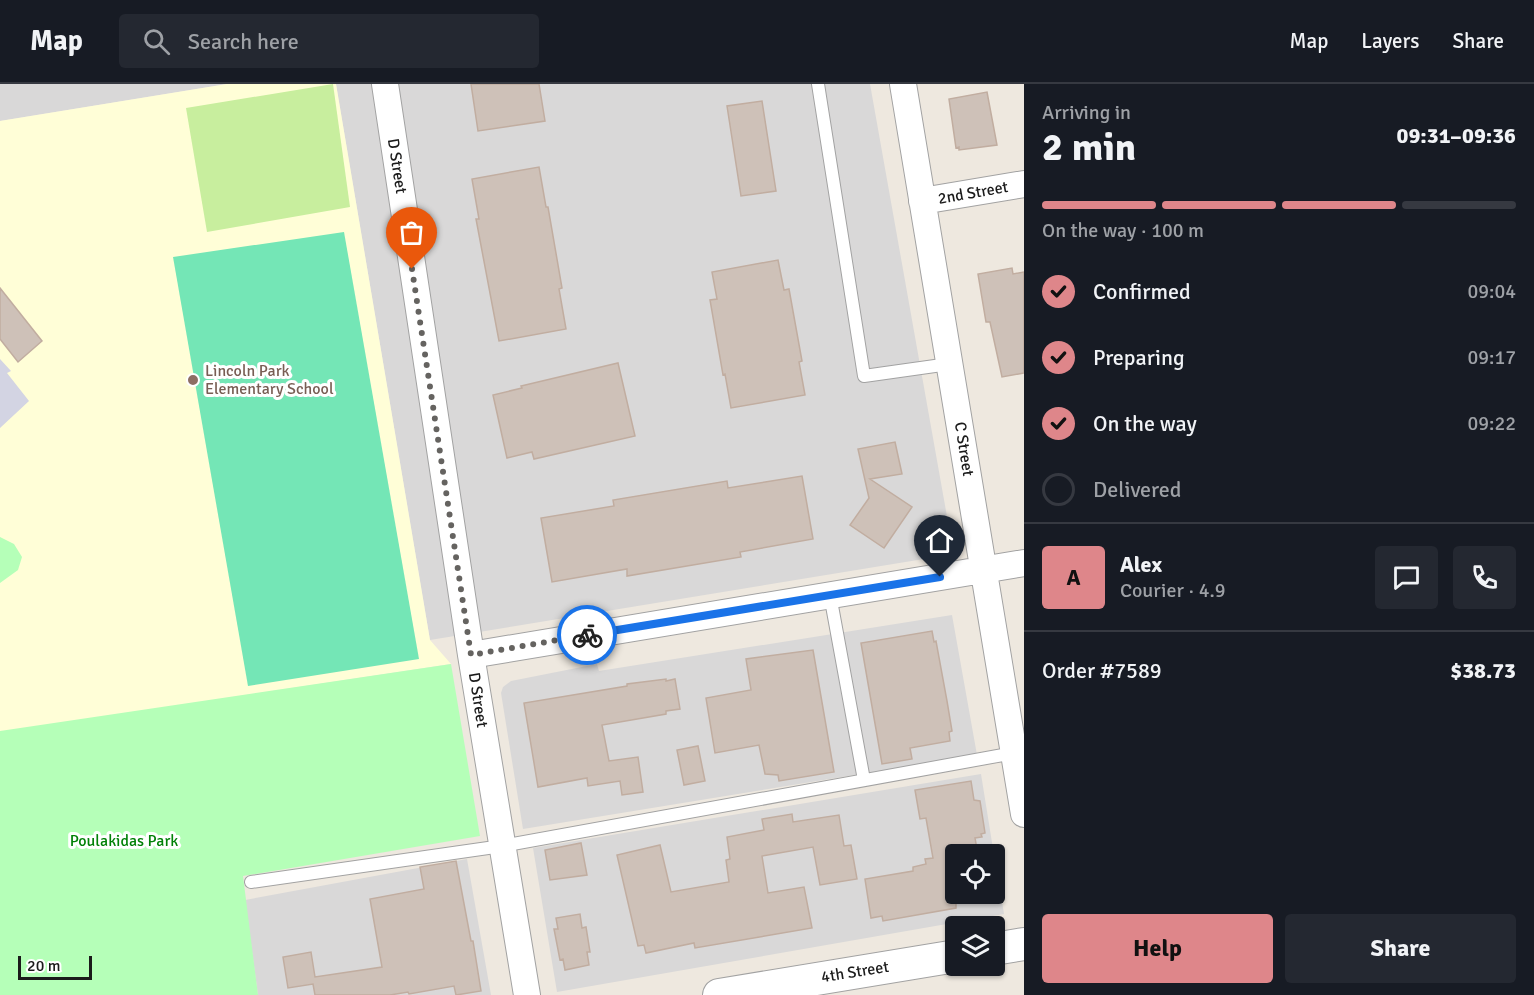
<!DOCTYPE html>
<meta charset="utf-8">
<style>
:root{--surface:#171b24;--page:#242831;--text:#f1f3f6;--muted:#9ea1a6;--line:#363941;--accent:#de868a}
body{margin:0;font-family:Signika,sans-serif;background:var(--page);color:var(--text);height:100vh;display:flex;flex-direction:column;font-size:22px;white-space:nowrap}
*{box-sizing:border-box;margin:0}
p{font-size:20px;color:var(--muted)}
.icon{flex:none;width:33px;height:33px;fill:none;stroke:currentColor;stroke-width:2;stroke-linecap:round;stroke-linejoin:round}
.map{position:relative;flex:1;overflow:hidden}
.details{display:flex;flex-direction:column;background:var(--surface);width:510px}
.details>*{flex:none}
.buttons{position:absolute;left:945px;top:760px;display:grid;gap:12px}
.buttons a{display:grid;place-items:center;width:60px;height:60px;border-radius:6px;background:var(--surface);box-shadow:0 2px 4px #0004;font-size:30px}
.scale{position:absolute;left:18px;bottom:15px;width:74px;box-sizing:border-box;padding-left:6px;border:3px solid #1b1b1b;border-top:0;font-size:16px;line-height:21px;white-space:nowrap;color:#1b1b1b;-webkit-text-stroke:4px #fff;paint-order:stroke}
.pin{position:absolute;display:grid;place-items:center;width:51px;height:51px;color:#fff;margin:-62px -26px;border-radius:50% 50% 50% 0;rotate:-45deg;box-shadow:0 0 6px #0007}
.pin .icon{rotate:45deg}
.courier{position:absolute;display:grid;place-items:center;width:60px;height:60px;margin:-30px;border:4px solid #1a73e8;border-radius:50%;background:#fff;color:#222;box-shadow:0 2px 8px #0007}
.headline em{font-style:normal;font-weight:800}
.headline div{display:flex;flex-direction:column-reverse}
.headline{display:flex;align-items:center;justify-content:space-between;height:102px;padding:0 18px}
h1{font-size:39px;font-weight:800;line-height:45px}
.bar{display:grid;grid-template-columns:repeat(4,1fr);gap:9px 6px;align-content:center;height:72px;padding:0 18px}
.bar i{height:8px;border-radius:4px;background:var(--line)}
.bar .selected{background:var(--accent)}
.bar p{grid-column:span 4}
.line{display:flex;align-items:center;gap:15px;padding:0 18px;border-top:2px solid var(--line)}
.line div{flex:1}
.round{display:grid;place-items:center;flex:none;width:63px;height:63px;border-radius:6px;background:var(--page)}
ol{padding:0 18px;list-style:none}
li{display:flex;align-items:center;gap:18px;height:66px}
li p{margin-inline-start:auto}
li .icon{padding:6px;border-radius:50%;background:var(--accent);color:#111;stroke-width:4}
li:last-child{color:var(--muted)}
li i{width:33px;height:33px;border:3px solid var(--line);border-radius:50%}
.button{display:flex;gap:12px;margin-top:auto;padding:12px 18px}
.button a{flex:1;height:69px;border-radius:6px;background:var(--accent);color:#111;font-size:24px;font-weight:800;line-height:69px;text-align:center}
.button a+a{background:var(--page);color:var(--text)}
header{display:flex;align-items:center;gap:36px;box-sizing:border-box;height:84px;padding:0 30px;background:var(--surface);border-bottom:2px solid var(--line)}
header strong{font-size:28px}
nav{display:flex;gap:33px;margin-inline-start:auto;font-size:21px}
.search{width:420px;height:54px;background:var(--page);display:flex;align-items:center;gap:15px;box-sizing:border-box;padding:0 21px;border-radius:6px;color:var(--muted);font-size:22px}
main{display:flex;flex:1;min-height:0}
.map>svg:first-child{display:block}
.residential{fill:#d9d8d8}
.education{fill:#fffed7}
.grass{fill:#c8ee9e}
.park{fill:#b5ffb8}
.pitch{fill:#74e6b6}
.plaza{fill:#d3d4e3}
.building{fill:#cec1b8;stroke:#c1ada0;stroke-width:1.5}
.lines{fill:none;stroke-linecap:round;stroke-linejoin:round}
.service-casing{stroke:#a2a2a2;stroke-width:14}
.minor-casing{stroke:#a2a2a2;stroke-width:28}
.tertiary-casing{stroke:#a2a2a2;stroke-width:34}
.service{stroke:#fff;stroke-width:12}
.minor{stroke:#fff;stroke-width:26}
.tertiary{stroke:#fff;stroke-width:32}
.done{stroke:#656360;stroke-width:6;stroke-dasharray:0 10.8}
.route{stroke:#1a73e8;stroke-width:8}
.education-dot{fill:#8d6e63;stroke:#fff;stroke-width:2}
.labels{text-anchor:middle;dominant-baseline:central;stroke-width:6;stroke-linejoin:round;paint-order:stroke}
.street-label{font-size:16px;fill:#1b1b1b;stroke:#fff}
.education-label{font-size:16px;fill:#785e54;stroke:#fff;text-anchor:start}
.park-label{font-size:16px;fill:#018107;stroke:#fff}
</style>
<header>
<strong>Map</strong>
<div class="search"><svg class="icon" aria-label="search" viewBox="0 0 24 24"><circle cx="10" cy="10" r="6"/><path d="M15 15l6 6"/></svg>Search here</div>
<nav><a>Map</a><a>Layers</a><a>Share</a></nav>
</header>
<main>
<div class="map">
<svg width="1024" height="911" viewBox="0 0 1024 911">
<rect width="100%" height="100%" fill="#eee8df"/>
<!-- residential -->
<path class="residential" d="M0,0H227L0,37Z
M336,0H870L951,455L950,465L942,472L430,556Z
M952,531L977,671L523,745L501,609L503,603L511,597L597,580L599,587Z
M981,690L994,771H956V810H994L995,774L1004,830L557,908L533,764Z
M467,775L491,911H258L245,816Z"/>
<!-- education -->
<path class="education" d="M227,0H336L430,556L451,580L0,648V37Z"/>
<!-- grass -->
<path class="grass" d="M333,0L350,123L207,148L186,24Z"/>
<!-- park -->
<path class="park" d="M0,453L14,460L22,473L18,486L0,499Z
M451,580L480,752L243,792L258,911H0V647Z"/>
<!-- pitch -->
<path class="pitch" d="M344,148L419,575L248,602L173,173Z"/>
<!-- plaza -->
<path class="plaza" d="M0,275L11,287L7,289L29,317L0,344Z"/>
<!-- building -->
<path class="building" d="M471,0H539L545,37L478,47Z
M987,8L997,61L959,66V63L956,64L949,15Z
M762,17L776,107L741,112L727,22Z
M539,83L546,123H548L562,204L559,205L566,245L499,257L476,135H479L472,95Z
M778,176L784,206L789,205L802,277L799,278L805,311L731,324L725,290L723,291L710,216L717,215L712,188Z
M1012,184L1013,190L1024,188V289L1002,293L990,238H986L978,190Z
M0,204L42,257L18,278L0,255Z
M618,279L635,352L534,375L532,368L507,374L493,311L522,304L521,302Z
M895,358L902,390L870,395L912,423L884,464L850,441L869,414L858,365Z
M802,392L813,455L740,468L741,473L627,492V485L552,498L541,434L614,422L613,416L727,397L728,404Z
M932,547L934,558L936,557L947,617L952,647L949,648L950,657L910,664L912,675L882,680L861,559Z
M813,566L834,688L779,697L778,691L765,690L759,661L715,669L706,614L751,606L746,575Z
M666,595V597L675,595L680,625L666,627V630L602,641L609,677L638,673L643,708L622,711L620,697L588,702L587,694L538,703L524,619L627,602V600Z
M698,662L705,697L684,701L677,666Z
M971,697L974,716L980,717L985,749L981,750L982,753L975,754L978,771H956V824L883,837L882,832L871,834L865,795L913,787V783L926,780L925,775L933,774L926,734L920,735L915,706Z
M792,730L793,738L839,731L844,762L851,761L857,795L820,801L813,763L762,772L768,809L804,803L812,844L695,864L694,859L646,869L644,861L638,862L617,771L660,761L671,808L729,798L726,776L730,775L727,753L764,746L762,735Z
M581,759L587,791L550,796L545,766Z
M456,777L471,857H473L481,907L456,911L454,902L409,910L408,908L390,911H315L313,900L288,904L283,873L311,868L315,893L382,883L370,815L424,805L420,783Z
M580,830L582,844L586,843L590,868H587L589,881L565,886L563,875L560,876L554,845H558L556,834Z"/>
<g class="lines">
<defs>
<path id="service" d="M818,0L864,292L949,280
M830,511L864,696
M251,798L502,762L1014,669"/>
<path id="minor" d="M385,0L471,571L527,911
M903,0L1024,730
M922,117L1024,100
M471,571L1024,479"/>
<path id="tertiary" d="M994,865L1024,860
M719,911L956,872"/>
</defs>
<!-- service casing -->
<use href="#service" class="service-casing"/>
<!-- minor casing -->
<use href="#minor" class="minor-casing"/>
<!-- tertiary casing -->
<use href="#tertiary" class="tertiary-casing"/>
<!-- service -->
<use href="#service" class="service"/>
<!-- minor -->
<use href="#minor" class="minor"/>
<!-- tertiary -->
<use href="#tertiary" class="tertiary"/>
</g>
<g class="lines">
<!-- done -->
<path class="done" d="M412,185L471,571L587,551"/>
<!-- route -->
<path class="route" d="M587,551L940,493"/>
</g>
<!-- markers -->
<circle class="education-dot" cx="193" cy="296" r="6"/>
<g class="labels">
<!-- street labels -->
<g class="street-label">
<text transform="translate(397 82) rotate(81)">D Street</text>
<text transform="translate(973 109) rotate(-10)">2nd Street</text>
<text transform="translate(964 365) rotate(81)">C Street</text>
<text transform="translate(478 616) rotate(81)">D Street</text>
<text transform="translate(855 888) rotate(-9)">4th Street</text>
</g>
<!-- education labels -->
<g class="education-label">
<text x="205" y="287">Lincoln Park<tspan x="205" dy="18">Elementary School</tspan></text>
</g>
<!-- park labels -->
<g class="park-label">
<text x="124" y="757">Poulakidas Park</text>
</g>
</g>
</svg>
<div class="buttons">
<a><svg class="icon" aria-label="locate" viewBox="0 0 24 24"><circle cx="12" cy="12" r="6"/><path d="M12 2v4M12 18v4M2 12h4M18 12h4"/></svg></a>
<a><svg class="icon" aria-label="layers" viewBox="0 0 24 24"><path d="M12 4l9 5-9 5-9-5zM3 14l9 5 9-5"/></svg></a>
</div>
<div class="scale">20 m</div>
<div class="pin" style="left:412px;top:185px;background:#ea580c"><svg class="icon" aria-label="bag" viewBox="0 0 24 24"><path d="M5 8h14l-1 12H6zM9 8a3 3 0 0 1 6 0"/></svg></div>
<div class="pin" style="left:940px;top:493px;background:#1f2937"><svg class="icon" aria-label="home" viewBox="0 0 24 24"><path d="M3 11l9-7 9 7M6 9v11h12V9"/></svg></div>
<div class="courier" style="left:587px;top:551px"><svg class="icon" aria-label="bike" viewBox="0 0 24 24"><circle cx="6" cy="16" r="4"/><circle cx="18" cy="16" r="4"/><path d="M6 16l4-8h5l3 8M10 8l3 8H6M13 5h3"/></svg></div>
</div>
<section class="details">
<div class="headline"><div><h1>2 min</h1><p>Arriving in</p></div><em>09:31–09:36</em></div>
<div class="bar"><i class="selected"></i><i class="selected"></i><i class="selected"></i><i></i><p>On the way · 100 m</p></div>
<ol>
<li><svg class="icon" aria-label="check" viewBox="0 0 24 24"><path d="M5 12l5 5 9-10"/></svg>Confirmed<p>09:04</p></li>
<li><svg class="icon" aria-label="check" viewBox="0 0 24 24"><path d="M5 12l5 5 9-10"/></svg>Preparing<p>09:17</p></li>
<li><svg class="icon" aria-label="check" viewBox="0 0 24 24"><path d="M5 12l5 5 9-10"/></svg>On the way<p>09:22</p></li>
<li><i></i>Delivered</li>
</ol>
<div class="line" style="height:108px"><b class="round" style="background:var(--accent);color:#111">A</b><div><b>Alex</b><p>Courier · 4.9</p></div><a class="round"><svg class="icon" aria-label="chat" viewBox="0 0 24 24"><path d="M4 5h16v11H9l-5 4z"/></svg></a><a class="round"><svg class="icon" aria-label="phone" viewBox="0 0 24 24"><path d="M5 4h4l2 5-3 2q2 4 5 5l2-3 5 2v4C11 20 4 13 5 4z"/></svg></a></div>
<div class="line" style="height:78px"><div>Order #7589</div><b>$38.73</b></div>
<div class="button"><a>Help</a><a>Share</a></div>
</section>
</main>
